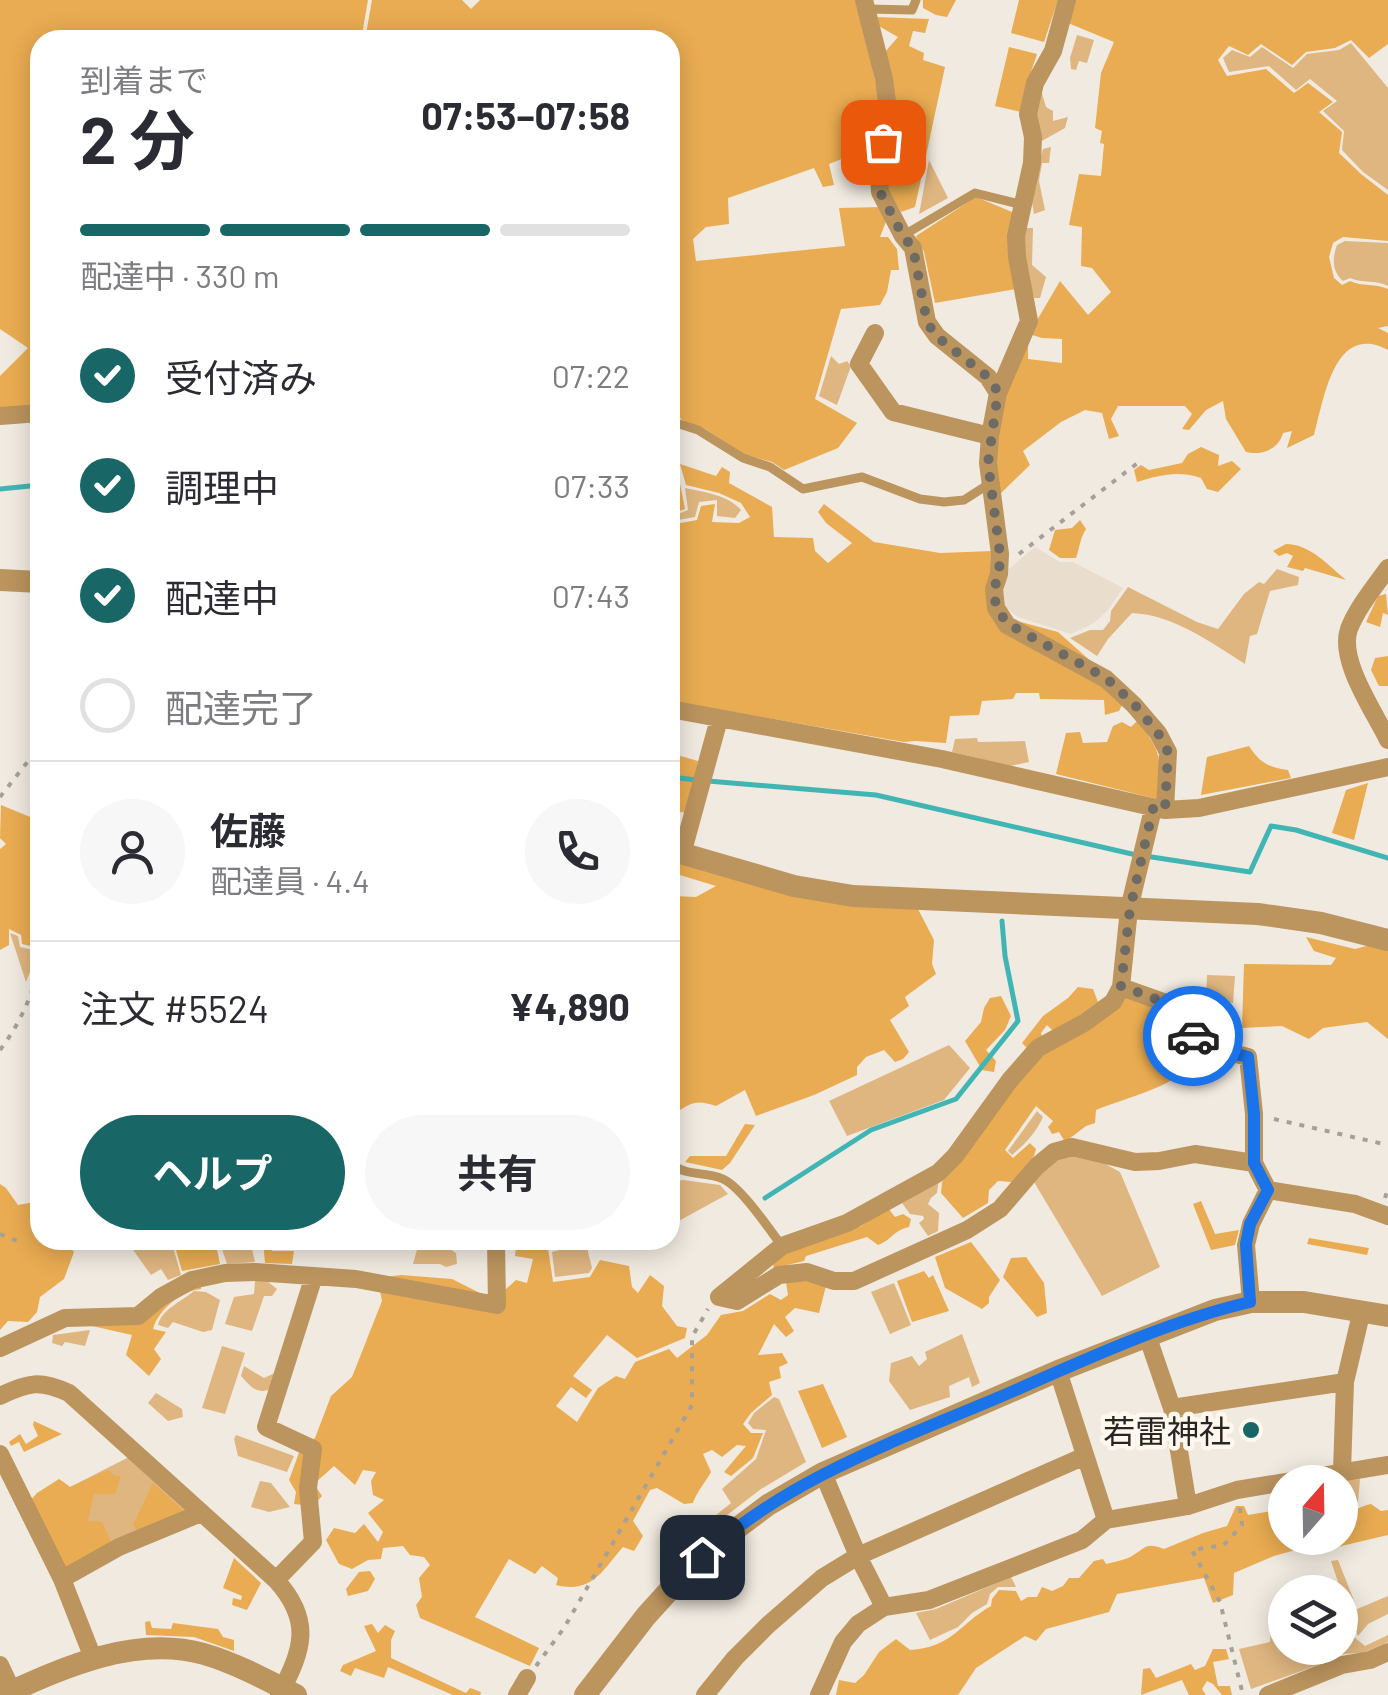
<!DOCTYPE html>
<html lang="ja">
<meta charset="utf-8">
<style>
:root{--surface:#fff;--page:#f7f7f7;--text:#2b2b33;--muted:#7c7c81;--line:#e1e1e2;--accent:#186666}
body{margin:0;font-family:Barlow,"Noto Sans JP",sans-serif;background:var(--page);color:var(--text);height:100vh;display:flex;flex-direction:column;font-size:38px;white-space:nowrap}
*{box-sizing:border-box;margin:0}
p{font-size:32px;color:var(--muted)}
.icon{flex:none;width:55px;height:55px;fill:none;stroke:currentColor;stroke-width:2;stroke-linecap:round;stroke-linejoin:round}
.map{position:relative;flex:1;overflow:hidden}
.details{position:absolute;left:30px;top:30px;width:650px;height:1220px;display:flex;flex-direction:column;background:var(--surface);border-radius:30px;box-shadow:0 5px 25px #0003}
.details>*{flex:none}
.needle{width:65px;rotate:20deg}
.fabs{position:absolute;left:1268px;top:1465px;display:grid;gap:20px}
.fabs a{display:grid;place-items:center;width:90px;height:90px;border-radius:50%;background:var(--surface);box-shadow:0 5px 25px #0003;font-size:50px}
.pin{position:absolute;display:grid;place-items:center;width:85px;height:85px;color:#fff;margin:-42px;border-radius:20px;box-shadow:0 5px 15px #0006}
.courier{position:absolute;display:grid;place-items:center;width:100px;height:100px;margin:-50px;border:8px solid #1a73e8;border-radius:50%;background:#fff;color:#222;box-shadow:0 2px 12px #0007}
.headline em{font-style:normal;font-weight:700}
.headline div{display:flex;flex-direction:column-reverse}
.headline{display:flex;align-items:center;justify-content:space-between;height:170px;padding:0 50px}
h1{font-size:65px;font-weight:700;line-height:75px}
.bar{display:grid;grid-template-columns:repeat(4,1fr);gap:15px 10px;align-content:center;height:120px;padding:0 50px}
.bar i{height:12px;border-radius:8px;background:var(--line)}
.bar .on{background:var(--accent)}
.bar p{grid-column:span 4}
.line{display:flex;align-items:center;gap:25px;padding:0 50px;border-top:2px solid var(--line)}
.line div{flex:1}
.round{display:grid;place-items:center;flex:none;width:105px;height:105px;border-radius:52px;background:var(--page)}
ol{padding:0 50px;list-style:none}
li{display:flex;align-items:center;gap:30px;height:110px}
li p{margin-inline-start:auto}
li .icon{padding:10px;border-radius:50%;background:var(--accent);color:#fff;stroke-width:4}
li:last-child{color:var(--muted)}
li i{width:55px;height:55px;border:5px solid var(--line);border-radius:50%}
.action{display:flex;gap:20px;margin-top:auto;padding:20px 50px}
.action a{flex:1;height:115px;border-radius:60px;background:var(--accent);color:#fff;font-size:40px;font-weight:700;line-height:115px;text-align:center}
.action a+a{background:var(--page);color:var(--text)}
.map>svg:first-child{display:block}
.built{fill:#e9ddce}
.green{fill:#dfb680}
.forest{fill:#e9ac52}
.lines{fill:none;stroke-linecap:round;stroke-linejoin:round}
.stream{stroke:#40b5b4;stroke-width:5}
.path{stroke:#a5a099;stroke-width:4;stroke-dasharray:5 8;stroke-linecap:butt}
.service{stroke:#bb945e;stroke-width:9}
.minor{stroke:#bb945e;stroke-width:18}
.tertiary{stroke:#bb945e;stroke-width:22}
.done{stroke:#6e6a64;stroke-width:10;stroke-dasharray:0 18}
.route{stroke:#1a73e8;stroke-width:12}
.poi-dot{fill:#186666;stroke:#fef7ed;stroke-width:4}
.labels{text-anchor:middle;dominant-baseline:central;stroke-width:9;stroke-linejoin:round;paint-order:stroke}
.poi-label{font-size:32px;fill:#282522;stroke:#fef7ed;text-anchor:end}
</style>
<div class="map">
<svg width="1388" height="1695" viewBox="0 0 1388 1695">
<rect width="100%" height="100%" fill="#f1eae0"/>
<!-- built -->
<path class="built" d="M1035,547L1060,562H1073L1123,588L1108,610L1094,623L1071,634L1018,617L1001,604L1005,572Z"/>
<!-- green -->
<path class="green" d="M1077,35L1094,40L1087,63L1079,61L1076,70L1071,69L1070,58Z
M1351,43L1388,88V190L1363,172L1342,150L1344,131L1323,111L1337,101L1310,79L1296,90L1269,66L1229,72L1223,58L1232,50L1250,57L1262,47L1293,68L1307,54L1339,50Z
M1041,90L1046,107L1053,111V121L1068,117L1065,128L1040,142L1033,109Z
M1051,147L1049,163H1042L1039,181L1045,210L1034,214L1030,190L1043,149Z
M929,160L948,198L919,214Z
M1025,228H1033L1032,265L1046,277L1040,298H1034C1027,274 1019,252 1025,228Z
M1345,241L1388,243V286C1375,279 1363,284 1350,278L1343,281C1332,271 1332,259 1337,245Z
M831,356L839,364L847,361L851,366L837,405L819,396Z
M685,488C704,492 728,495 741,510L735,518L717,516V500L699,502L695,517L678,520V514L688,510Z
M1277,569L1299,577L1298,585L1270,591L1257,634L1250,636L1245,664C1210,642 1174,615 1132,613L1108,639L1097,656L1070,638L1090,630H1103L1110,621L1111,611L1128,587L1197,622L1218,629L1244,594L1259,582L1264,584Z
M977,738L978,742L1025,741L1029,762L1010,766L952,752L955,739Z
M10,933L18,936L20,947L38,951L26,982Z
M1207,975L1235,976L1233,1003L1206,1000Z
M949,1045L970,1068L944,1100L847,1136L829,1101Z
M1037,1111L1043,1117C1035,1134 1026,1143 1012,1155L1008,1151Z
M1077,1154L1098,1160L1120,1172L1160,1267L1102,1296L1034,1182C1047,1164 1055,1157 1077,1154Z
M939,1179L937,1193L931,1198L928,1204L939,1213L938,1231L928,1236L919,1223L924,1219L923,1216L910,1214L902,1203Z
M683,1180L720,1185L728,1194L675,1223L670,1211V1182Z
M126,1240H171L181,1275L168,1280L161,1269L151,1275Z
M219,1240H250L255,1262L227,1264Z
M586,1243L592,1268L589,1273L555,1277L552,1252Z
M418,1246H430L433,1250L450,1249L456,1253L457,1264L446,1267L440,1264H413Z
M255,1281H267L277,1289L272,1296H264L252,1331L225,1324L234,1297L254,1294Z
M894,1283L911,1325L890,1334L871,1292Z
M194,1291L206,1292L220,1300L212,1330L203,1332L173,1322L168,1328L158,1325C162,1309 181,1302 194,1291Z
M90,1330L85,1346L65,1342L62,1346L52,1343L53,1335Z
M962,1334L980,1383L972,1387L969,1377L949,1386L950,1397L910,1410L889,1381L891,1363L912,1356L919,1366L927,1359L925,1352Z
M222,1346L245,1353L225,1414L202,1408Z
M244,1366L264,1378L277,1372L271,1389C257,1395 250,1386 241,1376Z
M156,1393L182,1409L183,1417L168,1421L148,1403Z
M774,1397L779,1399L806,1462L761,1489L709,1529L705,1524L731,1503L722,1489L756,1459L766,1430L753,1429L748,1423L754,1413Z
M236,1435L294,1456L287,1472L238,1456L234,1439Z
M131,1456L190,1512L65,1570L59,1479L70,1487Z
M1360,1479L1358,1502H1340V1482H1326Z
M260,1481L271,1483L290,1507L269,1512L251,1507Z
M1338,1560L1355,1603L1348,1609L1354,1637L1365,1646L1388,1635V1642L1363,1653L1340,1654V1604L1344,1600L1331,1561Z
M1011,1577L1016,1587H998L990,1594L987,1604L972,1613L958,1627L930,1640L916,1613L936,1609Z
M1388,1596V1614L1368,1624L1358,1636L1350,1612Z
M1281,1627L1285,1648L1294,1651L1300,1660L1310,1659L1313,1651L1323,1648H1329L1321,1664L1251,1689L1239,1649L1270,1642L1271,1630Z"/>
<!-- forest -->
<path class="forest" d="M0,0H368L361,40H40V407L0,409V376L28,348L0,329Z
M372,0H462L471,9L480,0H857L884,121L875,177H870L862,151L829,164L834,185L823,187L814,168L728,198L729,224L706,227L693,239L696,261L845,246L839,208L882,207L887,219L880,237H888L897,249L899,270H891L887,292L880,305L841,309L815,399L857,423L838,448L784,470L772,462L746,455L705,429L682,420L670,406V40H365Z
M923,0H956L947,17L936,15L923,8Z
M1019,0H1058L1044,42L1011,33Z
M1072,0H1388V44L1369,58L1351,40L1335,48L1306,52L1292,65L1261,44L1248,55L1229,46L1218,60L1227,76L1266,69L1294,93L1308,83L1333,102L1319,112L1342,132L1339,153L1361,174L1388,195V241L1343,237L1333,243L1329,257L1334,278L1342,285L1350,281C1362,287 1375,283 1388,289V326L1378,328L1388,333V350C1334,321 1324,400 1314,435L1287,448L1292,431L1283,433C1279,449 1261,456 1246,452L1226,419L1223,401L1206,410L1189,430L1182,429L1192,414L1185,406H1118L1111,419L1119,436L1109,439L1102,413L1085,410L1061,422L1023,451L1030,465L999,495C995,464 994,423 1003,393C1008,376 1020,359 1028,343V359L1062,363V339L1042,338L1029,334L1060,281L1088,315L1111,292L1092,268L1081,266L1082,227L1069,225L1079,174L1101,176L1104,144L1100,143L1102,131L1095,128L1101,73L1114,42L1068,23Z
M875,17L929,19L925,33L913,31L909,46L924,53L923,60L945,67L915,207L901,212L886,187L885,52L898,37L877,25Z
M1009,47L1037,54L1024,93L1021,112L995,106Z
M976,197L1012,212L1016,289L935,303L924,252L916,236Z
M670,428L679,432L671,455L676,463L685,509L676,512L675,524L697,520L701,506L715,504L712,522L739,523L750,517L741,503L719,493L686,485L680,464L716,476L722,467L730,472L729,483L772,507L774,537L813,538L815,551L828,563L852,543L826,523L818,512L824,504L874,542L940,553L993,551L992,606L1017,621L1058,632L1094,664L1122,705L1119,711L1105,715L1104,700L1040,699L1039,693H1016L1013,699L982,701L979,715L950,716L946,743L915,741L904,742L670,701V538L674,531L670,526Z
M1201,447L1219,455L1218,466L1232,461L1241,469L1218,492L1207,489L1201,478C1180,470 1158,475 1137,482L1134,470L1141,465L1149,470L1182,463L1188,454Z
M1080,520L1086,529C1080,538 1080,547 1076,558H1060L1049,550L1055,530L1072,528Z
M1286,544C1310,544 1329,566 1346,580L1305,568L1303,571L1287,567L1293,556L1287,553L1279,556L1273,551Z
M1386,594L1388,615L1383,613L1380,627L1366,622L1378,596Z
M1388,656V686H1379L1371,670L1375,658Z
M1138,720C1162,754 1162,758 1157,799L1056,774L1066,733L1080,732L1083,743L1107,742L1113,726L1122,722L1131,727Z
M1249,746C1260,763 1268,767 1288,770L1291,778L1201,795L1207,757Z
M670,753L698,761L688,813L673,811L676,796L670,787Z
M1368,783L1354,840L1332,833L1346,790Z
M1,805L40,821L39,948L22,944L21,935L9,929V945L0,950V849L6,844L0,838Z
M670,860L918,909L934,940L932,964L936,974L905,997L909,1006L890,1020L909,1052L903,1059L895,1062L884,1050L866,1057L857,1067V1075L814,1095L756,1116L745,1090L716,1106C694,1098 689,1104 670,1117V886L674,896L696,897L716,886L670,872Z
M1306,937L1355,949L1370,945L1388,951V1039L1367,1022L1323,1028L1309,1039L1282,1026L1242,1028L1244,964L1331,965L1336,958L1314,951Z
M1078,987L1093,989L1098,1002L1055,1033L1047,1025L1041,1033L1043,1040L1030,1051L1022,1043L1043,1016L1068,998Z
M1123,994L1164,1007C1186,1049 1196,1049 1240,1062L1195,1063C1171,1088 1128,1097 1096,1110L1095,1123L1086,1126L1065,1142L1059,1132L1052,1134L1048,1127L1053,1121L1036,1106L1005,1150L1013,1158L1030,1143L1036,1149L1034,1156L1012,1182L998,1181L989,1190L988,1203L963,1218L941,1193L942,1182L1041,1053Z
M1001,996L1011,1016L1005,1030L986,1050L996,1061L994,1072L982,1070L965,1041L981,1022L984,1008L990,998Z
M745,1124L755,1125L730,1163L722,1170L685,1162L690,1156H726Z
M0,1184L6,1188L18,1205L40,1201V1240H64L74,1252L64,1279L40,1297L37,1312L28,1322L8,1321L0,1330Z
M1201,1201L1215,1234L1239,1230L1235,1245L1211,1250L1193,1204Z
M888,1208L895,1217L903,1214L911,1219L909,1227C892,1231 892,1240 878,1245L867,1237L806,1256L804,1261L774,1268L772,1261L797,1248L861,1226Z
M1309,1238L1369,1248L1367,1255L1307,1244Z
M173,1240H215L220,1264L182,1271Z
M263,1240H271L272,1251H294L292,1264L265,1263Z
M529,1240H577L548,1248L553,1282L590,1277L600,1260L629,1266L632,1287L638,1293L650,1275L664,1286L662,1306L677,1326L687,1328L685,1338L637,1358L607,1335L573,1376L592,1390L586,1398L571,1387L556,1406L577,1422L598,1388L616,1376L625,1379L635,1362L669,1349L677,1358L707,1335L721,1315L743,1311L770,1294L781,1300L788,1295L786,1282L805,1277L826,1286L819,1313L795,1308L785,1317L794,1331L786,1337L774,1324L758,1355L782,1353L788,1363L779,1367L781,1378L769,1382L772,1395L751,1413L743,1424L751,1433H763L753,1458L731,1476L724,1472L746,1446L737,1445L722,1457L712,1450L703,1454L711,1472C705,1483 697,1491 693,1503L684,1504L657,1488L650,1490L633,1521L643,1536L634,1551L623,1547C602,1571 592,1594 556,1585L558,1578L542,1566L535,1574L509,1559L475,1617L539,1648L530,1666L420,1618L416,1605L422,1597L419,1578L430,1565L424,1557L410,1555L403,1546L383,1548L381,1559L368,1560L352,1569L339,1564L326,1540L334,1528L355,1533L364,1524L378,1542L383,1532L368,1513L384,1500L373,1495L371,1481L376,1472L363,1470L355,1485L334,1466L314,1484L322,1496L313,1506L294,1504L296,1492L289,1480L300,1450L315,1438L331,1396L352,1377L382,1301L380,1291L385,1277L401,1275L452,1279L488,1297L506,1289L516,1280L527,1283L533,1259L515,1256L516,1247L527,1244Z
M971,1242L1000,1280L989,1297V1303L982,1309L945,1288L935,1257Z
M1026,1257L1044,1283L1047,1313L1037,1317L1003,1277L1011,1258Z
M924,1271L929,1278L933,1275L949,1311L912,1322L897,1281Z
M201,1284V1289C182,1290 158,1310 153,1329L166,1332L154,1349L161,1359L149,1376L126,1355L132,1335L92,1326L140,1320L163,1300Z
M823,1384L847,1437L822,1448L798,1391Z
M34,1421L62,1434L24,1452L19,1442L11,1446L9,1442L20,1434L26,1444L38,1436L33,1425Z
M108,1470L115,1476H121L115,1494H94L88,1521L102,1522L112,1544L65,1570L31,1500L37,1493L59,1479L70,1487Z
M153,1483L184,1511L137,1531L133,1525Z
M1371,1504L1381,1511L1388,1510V1535L1333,1548L1299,1549L1274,1556L1234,1573L1233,1595L1213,1603L1204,1578L1117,1594L1109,1612L1046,1629L1036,1641L1025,1636L976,1668L958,1695H836L839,1680L855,1683L864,1675L879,1652L896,1639L910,1650C953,1647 958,1625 991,1606L992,1599L999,1590L1016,1591L1021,1601L1028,1597H1037L1042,1587L1052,1591L1063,1586L1069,1578H1079L1094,1561L1103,1559L1106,1564C1114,1562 1125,1560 1132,1556C1146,1547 1146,1542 1164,1549L1203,1533L1227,1526L1236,1506H1244L1248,1515L1285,1509V1538H1340V1515C1352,1514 1359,1506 1371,1504Z
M234,1558L261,1583L247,1610L232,1605L233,1598L241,1600L242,1596L223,1588Z
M370,1571L375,1579L368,1591L348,1596L346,1589L359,1572Z
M150,1621L152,1628L171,1629L173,1623L218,1629L223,1637L234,1640V1651L194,1637L146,1635L145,1622Z
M372,1624L378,1633L385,1625L395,1631L391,1640V1658L466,1693L470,1688L481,1692L480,1695H453L388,1667L384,1678L355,1668L351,1676L340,1671L343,1665L376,1651L364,1626Z
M1213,1649H1226L1229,1659L1213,1662L1218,1686H1230L1232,1695H1222L1213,1684L1207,1681L1202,1689L1206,1695H1189L1182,1680L1141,1695L1143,1669L1150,1668L1156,1678L1191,1664L1195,1670L1205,1666Z"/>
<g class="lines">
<!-- stream -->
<path class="stream" d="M0,489L40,485
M670,777L697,780
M708,781L876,795L1132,854L1250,872L1271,826L1296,830L1388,858
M765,1198L871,1130L956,1099L1018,1021L1005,956L1002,921"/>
<!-- path -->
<path class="path" d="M1019,554L1139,462
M0,797L40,746
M0,1050C21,1022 30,999 40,967
M1274,1119L1388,1145
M1385,1198L1388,1188
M0,1234L20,1242
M1240,1508L1242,1525L1224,1545L1192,1550L1220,1602L1243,1695
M536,1666L564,1628L692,1405V1337L708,1309"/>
<!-- service -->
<path class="service" d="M867,9L912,10L916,0
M904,235L975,193L1023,205
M670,421L698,430L743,458L770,467L803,489L862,477L920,499L944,502L964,500L989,484
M670,1163C686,1177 705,1171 723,1179C741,1187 769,1229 782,1246"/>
<!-- minor -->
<path class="minor" d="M864,0L884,79L888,110L889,122L878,162L880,192L903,236L913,248L927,322L937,336L988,377L998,393
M1067,0L1053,51L1035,83L1028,114L1033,137L1032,163L1016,236L1017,257L1029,321L998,393L990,436L988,463L1000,554L999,574L994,589L996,608L1007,625L1106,679L1134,705L1158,733L1168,752L1165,810
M875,333L859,364L893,412L990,436
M0,416L40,413
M1388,568C1375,586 1357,608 1349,629C1338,660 1374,711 1388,740
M670,709L942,759L1165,810L1199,808L1388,767
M682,854L719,719
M1121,987L1169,1004L1197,1041L1220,1050L1248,1057L1254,1114V1163L1268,1190
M719,1297L782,1246L847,1223L938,1173L955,1156L1010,1080L1038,1048L1084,1023L1113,1002L1121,987L1129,909L1153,809
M719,1297L737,1301L779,1275L807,1272L834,1281H854L967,1230L1000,1209L1037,1166L1054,1152L1072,1147L1135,1162L1159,1161L1195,1154L1254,1163
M1251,1302L1246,1245L1251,1224L1268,1190L1355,1204L1388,1216
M1147,1335L1172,1408L1188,1506
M0,1348L65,1318L138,1316L161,1297L192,1280L225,1273L255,1272L356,1279L497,1305L496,1240
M1058,1371L1106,1520
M0,1396C29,1382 40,1380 69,1393L276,1580C313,1621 303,1650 279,1695
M1172,1408L1345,1382
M0,1454L62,1579L93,1658
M1342,1471L1345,1382L1362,1310
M823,1473L858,1556L884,1607
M62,1579L119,1547L201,1513
M276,1580L313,1542L308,1488L313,1449L266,1427L314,1276
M0,1665L14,1695
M517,1695L527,1678
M705,1695L735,1658L768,1625L822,1578L858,1556L1085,1456
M819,1695L843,1642L858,1624L884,1607L929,1600L1082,1540L1106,1520L1188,1506L1237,1490L1388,1465
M1268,1695L1342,1665L1370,1660L1388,1652"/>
<!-- tertiary -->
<path class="tertiary" d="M0,580L40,582
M670,850L794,886L853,896L1258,914L1321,923L1388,940
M3,1695C65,1667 135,1635 204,1654C235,1663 267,1680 296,1695
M585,1695L646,1616L685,1573L720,1541L768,1505L823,1473L1058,1371L1215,1310L1251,1302H1304L1388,1316"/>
</g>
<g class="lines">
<!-- done -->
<path class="done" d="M883,142L878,162L880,192L903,236L913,248L927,322L936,336L988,377L998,392L988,463L1000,554L999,574L994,589L996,608L1008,624L1106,678L1134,704L1158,733L1168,752L1165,810L1153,809L1130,909L1121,986L1169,1004L1193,1036"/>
<!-- route -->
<path class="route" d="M702,1557C788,1478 896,1441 1002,1396C1082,1361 1165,1322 1250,1302L1246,1244L1250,1224L1268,1190L1254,1163V1114L1248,1057C1229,1052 1207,1049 1193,1036"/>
</g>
<!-- markers -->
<circle class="poi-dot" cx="1251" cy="1430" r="10"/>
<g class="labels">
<!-- poi labels -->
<g class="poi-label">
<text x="1231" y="1430">若雷神社</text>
</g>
</g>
</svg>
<div class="fabs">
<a><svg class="needle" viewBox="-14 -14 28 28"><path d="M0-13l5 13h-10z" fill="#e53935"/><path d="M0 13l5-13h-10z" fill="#7c7c81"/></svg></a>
<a><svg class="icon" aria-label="layers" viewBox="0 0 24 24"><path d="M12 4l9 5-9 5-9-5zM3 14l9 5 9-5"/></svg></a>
</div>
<div class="pin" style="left:883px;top:142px;background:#ea580c"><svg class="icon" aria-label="bag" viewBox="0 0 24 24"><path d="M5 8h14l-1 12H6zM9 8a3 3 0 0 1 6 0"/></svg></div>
<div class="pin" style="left:702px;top:1557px;background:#1f2937"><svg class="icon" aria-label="home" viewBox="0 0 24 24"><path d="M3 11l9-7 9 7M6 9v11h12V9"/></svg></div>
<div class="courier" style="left:1193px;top:1036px"><svg class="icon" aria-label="car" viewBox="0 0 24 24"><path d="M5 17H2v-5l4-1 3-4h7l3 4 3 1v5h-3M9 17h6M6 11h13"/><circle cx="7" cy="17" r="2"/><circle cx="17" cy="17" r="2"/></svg></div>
<section class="details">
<div class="headline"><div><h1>2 分</h1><p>到着まで</p></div><em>07:53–07:58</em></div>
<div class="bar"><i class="on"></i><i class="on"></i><i class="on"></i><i></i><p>配達中 · 330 m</p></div>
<ol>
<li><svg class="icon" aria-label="check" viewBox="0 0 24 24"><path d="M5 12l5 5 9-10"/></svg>受付済み<p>07:22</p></li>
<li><svg class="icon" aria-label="check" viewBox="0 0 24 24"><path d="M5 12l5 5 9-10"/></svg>調理中<p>07:33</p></li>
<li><svg class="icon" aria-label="check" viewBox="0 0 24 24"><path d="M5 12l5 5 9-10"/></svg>配達中<p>07:43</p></li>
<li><i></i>配達完了</li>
</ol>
<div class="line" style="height:180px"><a class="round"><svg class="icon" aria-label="person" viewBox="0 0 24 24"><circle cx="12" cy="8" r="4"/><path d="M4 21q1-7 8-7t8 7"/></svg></a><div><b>佐藤</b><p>配達員 · 4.4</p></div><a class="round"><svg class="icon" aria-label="phone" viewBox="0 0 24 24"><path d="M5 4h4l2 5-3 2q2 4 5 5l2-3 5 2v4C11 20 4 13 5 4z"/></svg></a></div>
<div class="line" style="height:130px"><div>注文 #5524</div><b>¥4,890</b></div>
<div class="action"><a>ヘルプ</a><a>共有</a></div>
</section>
</div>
